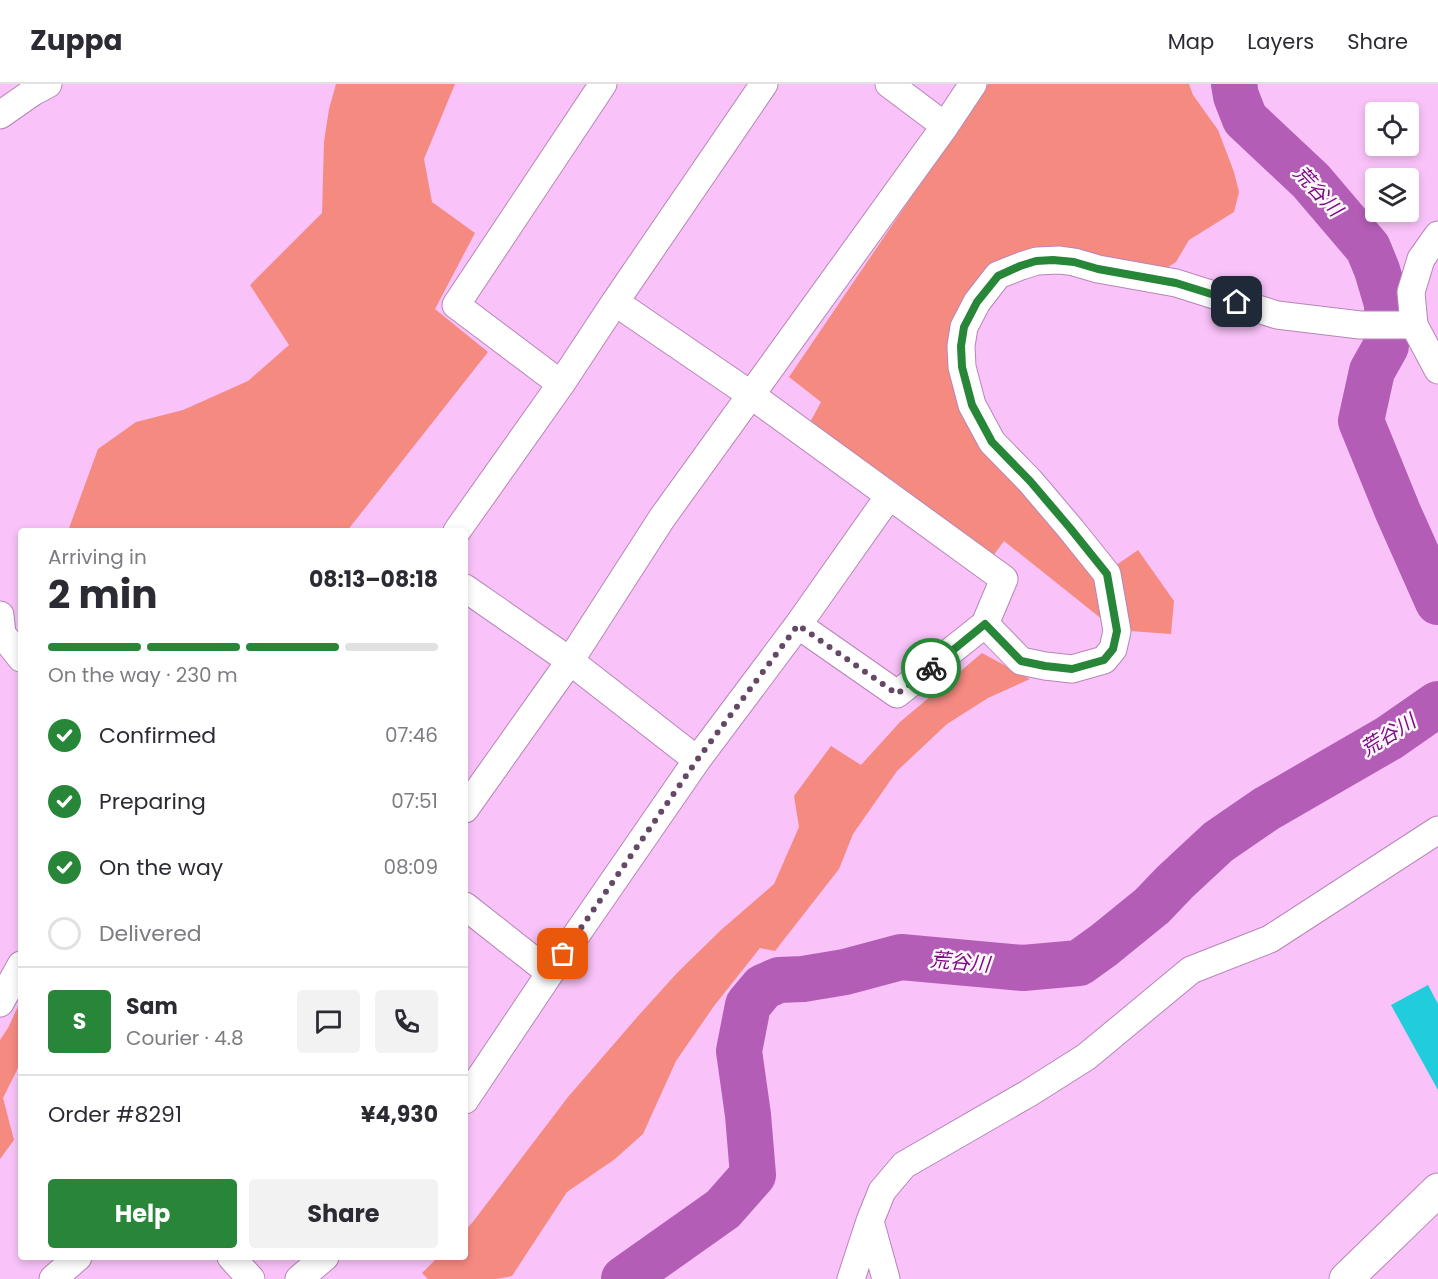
<!DOCTYPE html>
<meta charset="utf-8">
<style>
:root{--surface:#fff;--page:#f2f2f3;--text:#2b2b33;--muted:#7c7c81;--line:#e1e1e2;--accent:#278638}
body{margin:0;font-family:Poppins,"Noto Sans JP",sans-serif;background:var(--page);color:var(--text);height:100vh;display:flex;flex-direction:column;font-size:22px;white-space:nowrap}
*{box-sizing:border-box;margin:0}
p{font-size:20px;color:var(--muted)}
.icon{flex:none;width:33px;height:33px;fill:none;stroke:currentColor;stroke-width:2;stroke-linecap:round;stroke-linejoin:round}
.map{position:relative;flex:1;overflow:hidden}
.panel{position:absolute;left:18px;top:444px;width:450px;height:732px;display:flex;flex-direction:column;background:var(--surface);border-radius:6px;box-shadow:0 3px 9px #0003}
.panel>*{flex:none}
.controls{position:absolute;left:1365px;top:18px;display:grid;gap:12px}
.controls a{display:grid;place-items:center;width:54px;height:54px;border-radius:6px;background:var(--surface);box-shadow:0 3px 9px #0003;font-size:30px}
.pin{position:absolute;display:grid;place-items:center;width:51px;height:51px;color:#fff;margin:-26px;border-radius:12px;box-shadow:0 3px 9px #0006}
.courier{position:absolute;display:grid;place-items:center;width:60px;height:60px;margin:-30px;border:4px solid #278638;border-radius:50%;background:#fff;color:#222;box-shadow:0 2px 8px #0007}
.headline em{font-style:normal;font-weight:700}
.headline div{display:flex;flex-direction:column-reverse}
.headline{display:flex;align-items:center;justify-content:space-between;height:102px;padding:0 30px}
h1{font-size:39px;font-weight:700;line-height:45px}
.bar{display:grid;grid-template-columns:repeat(4,1fr);gap:9px 6px;align-content:center;height:72px;padding:0 30px}
.bar i{height:8px;border-radius:4px;background:var(--line)}
.bar .active{background:var(--accent)}
.bar p{grid-column:span 4}
.line{display:flex;align-items:center;gap:15px;padding:0 30px;border-top:2px solid var(--line)}
.line div{flex:1}
.round{display:grid;place-items:center;flex:none;width:63px;height:63px;border-radius:6px;background:var(--page)}
ol{padding:0 30px;list-style:none}
li{display:flex;align-items:center;gap:18px;height:66px}
li p{margin-inline-start:auto}
li .icon{padding:6px;border-radius:50%;background:var(--accent);color:#fff;stroke-width:4}
li:last-child{color:var(--muted)}
li i{width:33px;height:33px;border:3px solid var(--line);border-radius:50%}
.primary-button{display:flex;gap:12px;margin-top:auto;padding:12px 30px}
.primary-button a{flex:1;height:69px;border-radius:6px;background:var(--accent);color:#fff;font-size:24px;font-weight:700;line-height:69px;text-align:center}
.primary-button a+a{background:var(--page);color:var(--text)}
header{display:flex;align-items:center;gap:36px;box-sizing:border-box;height:84px;padding:0 30px;background:var(--surface);border-bottom:2px solid var(--line)}
header strong{font-size:28px}
nav{display:flex;gap:33px;margin-inline-start:auto;font-size:21px}
.map>svg:first-child{display:block}
.green{fill:#f58a81}
.lines{fill:none;stroke-linecap:round;stroke-linejoin:round}
.river{stroke:#b45db6;stroke-width:46}
.building{fill:#21ccdd}
.minor-casing{stroke:#b785b8;stroke-width:29}
.secondary-casing{stroke:#b785b8;stroke-width:35}
.minor{stroke:#fff;stroke-width:27}
.secondary{stroke:#fff;stroke-width:33}
.done{stroke:#654866;stroke-width:6;stroke-dasharray:0 10.8}
.route{stroke:#278638;stroke-width:8}
.labels{text-anchor:middle;dominant-baseline:central;stroke-width:5;stroke-linejoin:round;paint-order:stroke}
.water-label{font-size:20px;font-style:italic;fill:#7e0b83;stroke:#fdf7fc}
</style>
<header>
<strong>Zuppa</strong>
<nav><a>Map</a><a>Layers</a><a>Share</a></nav>
</header>
<div class="map">
<svg width="1438" height="1195" viewBox="0 0 1438 1195">
<rect width="100%" height="100%" fill="#f9c3f9"/>
<!-- green -->
<path class="green" d="M336,0H455L424,75L432,118L475,149L435,225L488,268L347,447H68L98,365L136,338L183,326L248,297L289,261L250,201L322,129L324,58L329,25Z
M988,0H1189L1193,11L1218,46L1234,88L1239,108L1234,128L1189,156L1176,178L1159,189L1014,178L955,277L1097,495L1108,540L1004,457L990,476L807,344L821,318L789,293Z
M1138,466L1174,517L1171,550L1130,547L1115,482Z
M982,569L1030,595L988,614L947,640L897,687L853,750L839,785L775,867L760,864L714,922L676,977L643,1050L615,1075L567,1108L512,1192L496,1195H428L422,1189L438,1173H465V1146L472,1139L568,1013L639,931L677,889L721,846L774,800L799,743L794,712L831,662L861,681L900,638Z
M21,916V978L3,1014L14,1056L0,1075V956L8,944Z"/>
<g class="lines">
<!-- river -->
<path class="river" d="M1234,0L1236,12L1245,35L1311,97L1368,164L1377,186L1387,220V225
M1386,257V262L1372,287L1361,337L1398,428L1438,518
M624,1195L723,1125L753,1091L748,1031L739,967L748,921L763,903L779,896L803,895L845,888L901,873L1023,884L1079,879L1104,861L1152,822L1175,798L1218,758L1266,725L1389,654L1438,620"/>
</g>
<!-- building -->
<path class="building" d="M1428,901L1438,920V1006L1391,921Z"/>
<g class="lines">
<defs>
<path id="minor" d="M889,0L945,42
M0,31L33,8L48,0
M1438,151L1421,175L1411,208L1414,241L1438,286
M615,218L764,0
M561,300L456,221L603,0
M457,447L561,300L615,218L751,311L1004,495L985,540L1021,577L1045,582L1072,585L1104,576L1113,565L1117,547L1107,490L1070,444L1030,397L992,358L972,321L962,283L961,262L964,243L977,218L998,191L1021,182L1037,177L1060,176L1074,178L1098,185L1176,199L1277,231L1360,241H1414
M465,504L570,577L697,676
M0,531L2,550L21,574
M798,541L897,610L985,540
M465,725L570,577L662,434L945,42L973,0
M465,822L550,889
M0,919L21,881
M465,1016L550,889L697,676L798,541L889,412
M870,1137L886,1195
M231,1173L251,1195
M53,1195L78,1173
M299,1195L325,1173
M851,1195L870,1137L882,1107L904,1081L1029,1009L1086,973L1191,886L1270,855L1438,746"/>
<path id="secondary" d="M1346,1195L1438,1106"/>
</defs>
<!-- minor casing -->
<use href="#minor" class="minor-casing"/>
<!-- secondary casing -->
<use href="#secondary" class="secondary-casing"/>
<!-- minor -->
<use href="#minor" class="minor"/>
<!-- secondary -->
<use href="#secondary" class="secondary"/>
</g>
<g class="lines">
<!-- done -->
<path class="done" d="M563,870L697,676L798,541L897,610L931,584"/>
<!-- route -->
<path class="route" d="M931,584L985,540L1021,577L1045,582L1072,585L1104,576L1113,565L1117,547L1107,490L1070,444L1030,397L992,358L972,321L962,283L961,262L964,243L977,218L998,192L1020,182L1036,177L1053,176L1074,178L1098,185L1176,199L1237,218"/>
</g>
<g class="labels">
<!-- water labels -->
<g class="water-label">
<text transform="translate(1318 107) rotate(47)">荒谷川</text>
<text transform="translate(1388 651) rotate(-32)">荒谷川</text>
<text transform="translate(960 878) rotate(5)">荒谷川</text>
</g>
</g>
</svg>
<div class="controls">
<a><svg class="icon" aria-label="locate" viewBox="0 0 24 24"><circle cx="12" cy="12" r="6"/><path d="M12 2v4M12 18v4M2 12h4M18 12h4"/></svg></a>
<a><svg class="icon" aria-label="layers" viewBox="0 0 24 24"><path d="M12 4l9 5-9 5-9-5zM3 14l9 5 9-5"/></svg></a>
</div>
<div class="pin" style="left:563px;top:870px;background:#ea580c"><svg class="icon" aria-label="bag" viewBox="0 0 24 24"><path d="M5 8h14l-1 12H6zM9 8a3 3 0 0 1 6 0"/></svg></div>
<div class="pin" style="left:1237px;top:218px;background:#1f2937"><svg class="icon" aria-label="home" viewBox="0 0 24 24"><path d="M3 11l9-7 9 7M6 9v11h12V9"/></svg></div>
<div class="courier" style="left:931px;top:584px"><svg class="icon" aria-label="bike" viewBox="0 0 24 24"><circle cx="6" cy="16" r="4"/><circle cx="18" cy="16" r="4"/><path d="M6 16l4-8h5l3 8M10 8l3 8H6M13 5h3"/></svg></div>
<section class="panel">
<div class="headline"><div><h1>2 min</h1><p>Arriving in</p></div><em>08:13–08:18</em></div>
<div class="bar"><i class="active"></i><i class="active"></i><i class="active"></i><i></i><p>On the way · 230 m</p></div>
<ol>
<li><svg class="icon" aria-label="check" viewBox="0 0 24 24"><path d="M5 12l5 5 9-10"/></svg>Confirmed<p>07:46</p></li>
<li><svg class="icon" aria-label="check" viewBox="0 0 24 24"><path d="M5 12l5 5 9-10"/></svg>Preparing<p>07:51</p></li>
<li><svg class="icon" aria-label="check" viewBox="0 0 24 24"><path d="M5 12l5 5 9-10"/></svg>On the way<p>08:09</p></li>
<li><i></i>Delivered</li>
</ol>
<div class="line" style="height:108px"><b class="round" style="background:var(--accent);color:#fff">S</b><div><b>Sam</b><p>Courier · 4.8</p></div><a class="round"><svg class="icon" aria-label="chat" viewBox="0 0 24 24"><path d="M4 5h16v11H9l-5 4z"/></svg></a><a class="round"><svg class="icon" aria-label="phone" viewBox="0 0 24 24"><path d="M5 4h4l2 5-3 2q2 4 5 5l2-3 5 2v4C11 20 4 13 5 4z"/></svg></a></div>
<div class="line" style="height:78px"><div>Order #8291</div><b>¥4,930</b></div>
<div class="primary-button"><a>Help</a><a>Share</a></div>
</section>
</div>
